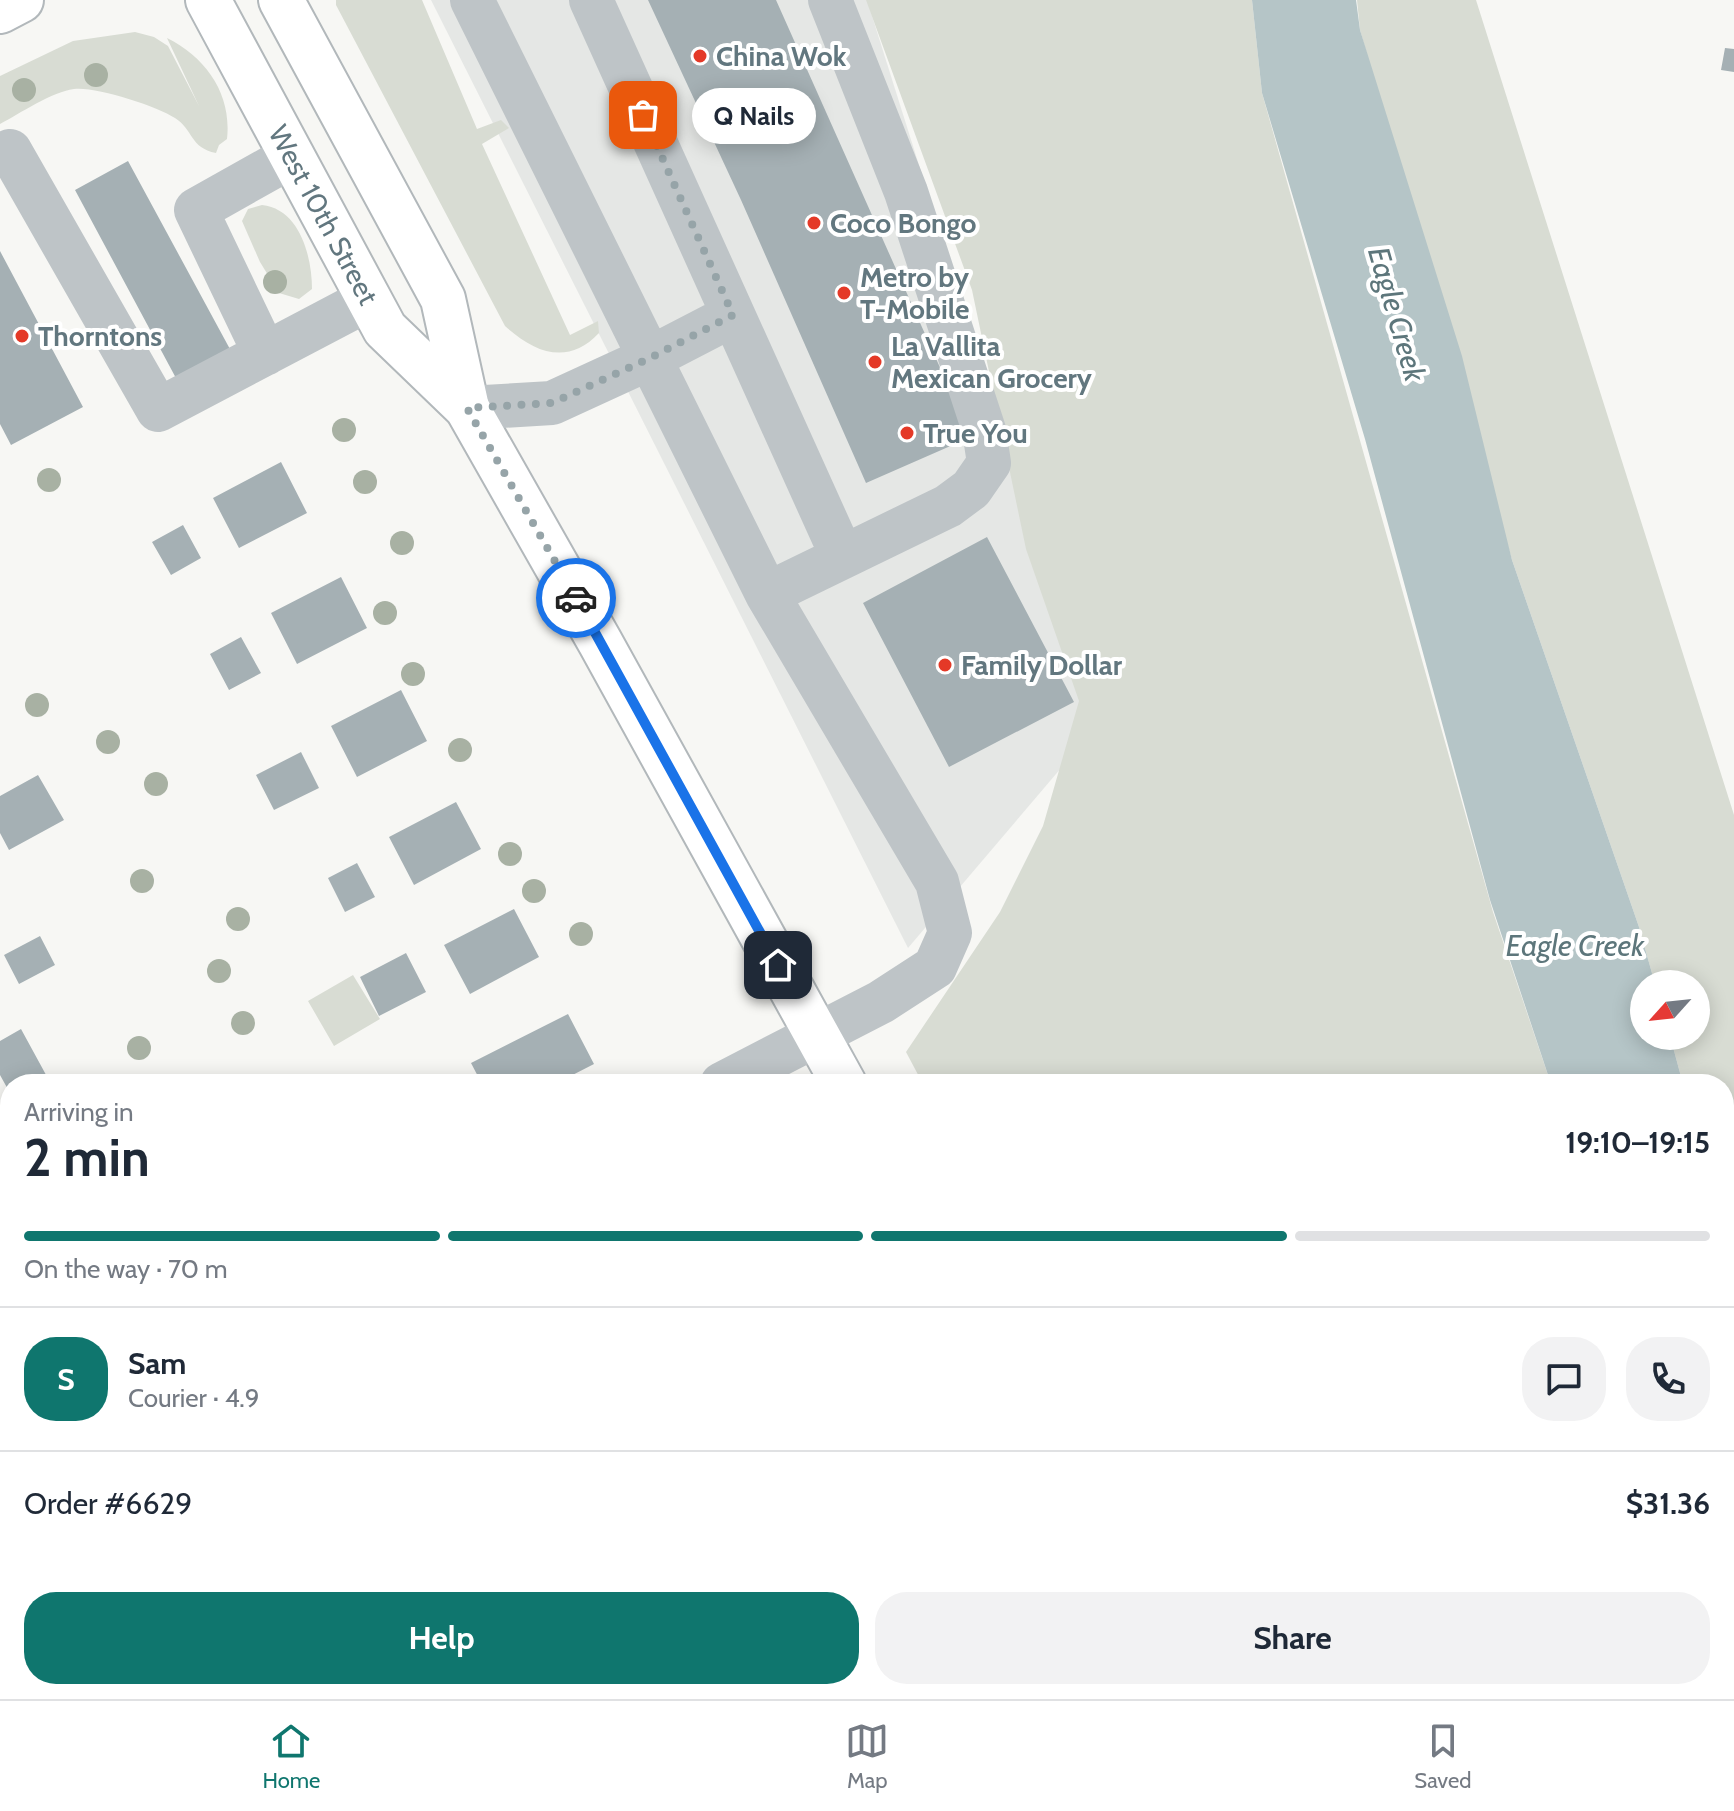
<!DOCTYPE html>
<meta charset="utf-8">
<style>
:root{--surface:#fff;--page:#f2f2f3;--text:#1f2937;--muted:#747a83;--line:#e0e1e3;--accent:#0f766e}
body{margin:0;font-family:Cabin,sans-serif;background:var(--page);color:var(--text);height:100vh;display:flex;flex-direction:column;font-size:30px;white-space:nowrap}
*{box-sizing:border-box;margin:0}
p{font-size:26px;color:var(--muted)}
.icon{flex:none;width:44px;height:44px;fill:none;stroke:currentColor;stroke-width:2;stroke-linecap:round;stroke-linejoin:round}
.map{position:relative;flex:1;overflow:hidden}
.details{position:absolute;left:0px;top:1074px;width:1734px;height:626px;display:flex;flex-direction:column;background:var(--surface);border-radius:32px 32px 0 0;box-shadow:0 4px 20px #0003}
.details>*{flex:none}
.needle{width:52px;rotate:243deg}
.controls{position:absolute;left:1630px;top:970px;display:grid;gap:16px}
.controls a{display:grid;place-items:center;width:80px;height:80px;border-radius:50%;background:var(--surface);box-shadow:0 4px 20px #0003;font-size:40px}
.pin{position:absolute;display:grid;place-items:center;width:68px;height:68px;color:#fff;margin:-34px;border-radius:16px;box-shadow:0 4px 12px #0006}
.courier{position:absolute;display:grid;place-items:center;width:80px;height:80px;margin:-40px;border:6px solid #1a73e8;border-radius:50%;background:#fff;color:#222;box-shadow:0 2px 10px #0007}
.bubble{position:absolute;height:56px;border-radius:28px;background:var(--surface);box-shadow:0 4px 20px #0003;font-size:26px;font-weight:700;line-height:56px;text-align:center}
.headline em{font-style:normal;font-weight:700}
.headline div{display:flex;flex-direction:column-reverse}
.headline{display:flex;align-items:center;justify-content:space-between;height:136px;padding:0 24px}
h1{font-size:52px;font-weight:700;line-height:60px}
.bar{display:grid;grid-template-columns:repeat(4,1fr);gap:12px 8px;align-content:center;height:96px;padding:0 24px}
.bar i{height:10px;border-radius:6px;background:var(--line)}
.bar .on{background:var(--accent)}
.bar p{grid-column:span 4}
.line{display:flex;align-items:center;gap:20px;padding:0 24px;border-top:2px solid var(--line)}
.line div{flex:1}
.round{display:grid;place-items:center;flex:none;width:84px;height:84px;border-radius:32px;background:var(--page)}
.cta{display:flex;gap:16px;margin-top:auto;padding:16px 24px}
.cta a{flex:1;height:92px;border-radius:32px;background:var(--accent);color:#fff;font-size:32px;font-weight:700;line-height:92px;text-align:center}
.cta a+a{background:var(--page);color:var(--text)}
.menu{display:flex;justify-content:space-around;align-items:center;height:112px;border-top:2px solid var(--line);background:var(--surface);font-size:22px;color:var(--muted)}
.menu a{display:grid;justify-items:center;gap:4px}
.menu .on{color:var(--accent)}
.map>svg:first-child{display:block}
.built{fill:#e5e7e5}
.green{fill:#d8dcd3}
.water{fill:#b5c5c7}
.building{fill:#a5b0b4}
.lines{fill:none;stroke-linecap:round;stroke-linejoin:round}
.major-casing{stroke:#b2b8bb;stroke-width:48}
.minor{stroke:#bec4c7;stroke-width:44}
.major{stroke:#fff;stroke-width:44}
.tree{fill:#a8b1a3}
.done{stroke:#96a4a8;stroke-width:8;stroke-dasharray:0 14.4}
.route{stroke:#1a73e8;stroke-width:10}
.poi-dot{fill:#e43927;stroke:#fff;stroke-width:3}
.labels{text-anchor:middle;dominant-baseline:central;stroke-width:8;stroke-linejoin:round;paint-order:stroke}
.poi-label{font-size:28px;font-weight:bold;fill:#62777f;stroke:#fff;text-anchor:start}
.street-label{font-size:28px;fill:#62777f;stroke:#fff}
.water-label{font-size:30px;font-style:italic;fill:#5d767b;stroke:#fff}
</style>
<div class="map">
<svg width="1734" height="1699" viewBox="0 0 1734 1699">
<rect width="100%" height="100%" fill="#f7f7f4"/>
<!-- built -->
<path class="built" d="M431,0H867L1096,727L908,948Z"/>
<!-- green -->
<path class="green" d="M336,0H422L477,129L501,120L509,128L482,144L570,335L598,321L599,333C568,366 535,353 505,326L336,5Z
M866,0H1252L1262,93L1493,912L1551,1084H923L906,1052L1000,912L1043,826L1079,701L1026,549L972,290Z
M1357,0H1476L1734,815V1221L1724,1196V1084H1683L1670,1036H1696V984H1655L1639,927L1512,560L1360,30Z
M135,32L154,37L168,46L199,106L167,38C207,58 232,95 227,139L219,145L216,153C190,148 193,129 175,118C157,106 94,86 74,89C51,92 21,113 0,124V76L73,41Z
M262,205C300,209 312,257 312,289L299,299L279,293L260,262L242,221L248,209Z
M353,975L380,1019L334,1046L308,1001Z
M10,1489V1688L0,1693V1494Z
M1724,1603L1734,1633V1699H1246L1242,1690H1724Z
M223,1690H292L297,1699H228Z"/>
<!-- water -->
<path class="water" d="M1252,0H1356L1360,30L1462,356L1512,560L1639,927L1655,984H1644V1036H1670L1683,1084H1551L1490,900L1365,439L1262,93Z
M1724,1196L1734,1221V1630L1724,1600Z"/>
<!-- building -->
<path class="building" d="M648,0H776L971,437L866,483L741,200Z
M1725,48L1734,49V72L1721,70Z
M128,161L231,351L177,380L75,190Z
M0,251L83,407L11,445L0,424Z
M281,462L307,513L239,548L213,498Z
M183,525L201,558L171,575L152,542Z
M987,537L1074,702L949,767L863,603Z
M341,577L367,628L297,664L271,613Z
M241,637L261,673L229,690L210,654Z
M401,690L427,741L357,777L331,726Z
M301,752L319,788L274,810L256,775Z
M38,775L64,820L9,850L0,833V796Z
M456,802L481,849L414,885L389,837Z
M357,863L375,897L345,912L328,878Z
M514,909L539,957L470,994L444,945Z
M40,936L55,965L19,984L4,955Z
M406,953L426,992L379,1016L360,977Z
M568,1014L594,1064L555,1084H482L471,1063Z
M21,1029L51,1084H10V1093L0,1075V1041Z
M502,1690H644L649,1699H507Z
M792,1690H899L903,1696L897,1699H797Z"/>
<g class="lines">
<defs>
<g id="major">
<path id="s1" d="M208,0L385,329L467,408L600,642L844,1084"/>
<path d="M281,0L443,299L467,408"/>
<path d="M0,11L21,0"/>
<path d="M1173,1690L1178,1699"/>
</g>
</defs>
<!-- major casing -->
<use href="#major" class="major-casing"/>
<!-- minor -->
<path class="minor" d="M472,0L767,594L937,882L950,933L935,967L881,1002L722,1084
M591,0L842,556
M0,156L10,151L158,410L369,299
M265,354L196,210L292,156
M467,408L552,403L650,358L733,315
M767,594L948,506L971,489L989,463L984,430L906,192L830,0
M0,1363L10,1381
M0,1456L10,1451
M186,1690L190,1699
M704,1690L709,1699
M103,1699L120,1690"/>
<!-- major -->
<use href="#major" class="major"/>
</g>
<!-- trees -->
<g class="tree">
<circle cx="96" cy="75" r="12"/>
<circle cx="24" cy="90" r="12"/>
<circle cx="275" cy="282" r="12"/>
<circle cx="344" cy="430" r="12"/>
<circle cx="49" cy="480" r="12"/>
<circle cx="365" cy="482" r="12"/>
<circle cx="402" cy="543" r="12"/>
<circle cx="385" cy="613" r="12"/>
<circle cx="413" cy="674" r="12"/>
<circle cx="37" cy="705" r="12"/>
<circle cx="108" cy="742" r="12"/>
<circle cx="460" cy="750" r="12"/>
<circle cx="156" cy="784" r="12"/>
<circle cx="510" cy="854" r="12"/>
<circle cx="142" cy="881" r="12"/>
<circle cx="534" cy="891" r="12"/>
<circle cx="238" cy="919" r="12"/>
<circle cx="581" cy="934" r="12"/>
<circle cx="219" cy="971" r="12"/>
<circle cx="243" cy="1023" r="12"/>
<circle cx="139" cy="1048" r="12"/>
</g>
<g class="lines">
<!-- done -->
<path class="done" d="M576,598L467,408L552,403L650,358L733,315L643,115"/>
<!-- route -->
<path class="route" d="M576,598L778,965"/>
</g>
<!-- markers -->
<g class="poi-dot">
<circle cx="700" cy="56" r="8"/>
<circle cx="814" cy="223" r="8"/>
<circle cx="844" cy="293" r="8"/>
<circle cx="22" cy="336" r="8"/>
<circle cx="875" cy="362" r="8"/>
<circle cx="907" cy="433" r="8"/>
<circle cx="945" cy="665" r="8"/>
</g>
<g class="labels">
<!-- poi labels -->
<g class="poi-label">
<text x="716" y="56">China Wok</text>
<text x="830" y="223">Coco Bongo</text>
<text x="860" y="277">Metro by<tspan x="860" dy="32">T-Mobile</tspan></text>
<text x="38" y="336">Thorntons</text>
<text x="891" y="346">La Vallita<tspan x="891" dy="32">Mexican Grocery</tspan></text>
<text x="923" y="433">True You</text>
<text x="961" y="665">Family Dollar</text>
</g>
<!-- street labels -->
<g class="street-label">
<text stroke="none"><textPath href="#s1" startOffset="244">West 10th Street</textPath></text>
</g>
<!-- water labels -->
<g class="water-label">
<text transform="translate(1397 314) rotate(74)">Eagle Creek</text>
<text x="1575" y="945">Eagle Creek</text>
</g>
</g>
</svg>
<div class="controls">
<a><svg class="needle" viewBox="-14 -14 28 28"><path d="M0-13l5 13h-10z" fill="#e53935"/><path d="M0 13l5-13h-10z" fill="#747a83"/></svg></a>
</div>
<div class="pin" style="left:643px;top:115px;background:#ea580c"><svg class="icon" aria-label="bag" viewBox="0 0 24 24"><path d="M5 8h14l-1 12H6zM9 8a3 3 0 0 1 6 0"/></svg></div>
<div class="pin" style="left:778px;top:965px;background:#1f2937"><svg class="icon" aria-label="home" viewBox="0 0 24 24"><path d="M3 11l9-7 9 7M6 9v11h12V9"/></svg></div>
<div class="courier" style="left:576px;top:598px"><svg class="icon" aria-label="car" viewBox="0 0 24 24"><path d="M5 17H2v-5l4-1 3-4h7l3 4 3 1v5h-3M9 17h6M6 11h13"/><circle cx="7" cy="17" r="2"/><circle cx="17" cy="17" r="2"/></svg></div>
<div class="bubble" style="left:692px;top:88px;width:124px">Q Nails</div>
<section class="details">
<div class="headline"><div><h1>2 min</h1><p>Arriving in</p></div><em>19:10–19:15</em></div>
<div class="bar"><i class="on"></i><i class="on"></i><i class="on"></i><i></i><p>On the way · 70 m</p></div>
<div class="line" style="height:144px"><b class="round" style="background:var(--accent);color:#fff">S</b><div><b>Sam</b><p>Courier · 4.9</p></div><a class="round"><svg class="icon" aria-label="chat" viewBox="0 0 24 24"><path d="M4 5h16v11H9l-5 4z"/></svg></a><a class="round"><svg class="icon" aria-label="phone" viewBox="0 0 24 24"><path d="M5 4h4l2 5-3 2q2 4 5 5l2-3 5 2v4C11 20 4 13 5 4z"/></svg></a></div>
<div class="line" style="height:104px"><div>Order #6629</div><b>$31.36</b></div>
<div class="cta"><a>Help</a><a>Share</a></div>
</section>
</div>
<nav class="menu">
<a class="on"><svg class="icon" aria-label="home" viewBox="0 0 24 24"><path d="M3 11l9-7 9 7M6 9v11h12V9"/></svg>Home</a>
<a><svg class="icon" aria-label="map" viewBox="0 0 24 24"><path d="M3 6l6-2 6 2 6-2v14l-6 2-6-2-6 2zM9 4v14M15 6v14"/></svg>Map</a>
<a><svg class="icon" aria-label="saved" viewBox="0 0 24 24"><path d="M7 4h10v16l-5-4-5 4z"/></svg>Saved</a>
</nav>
